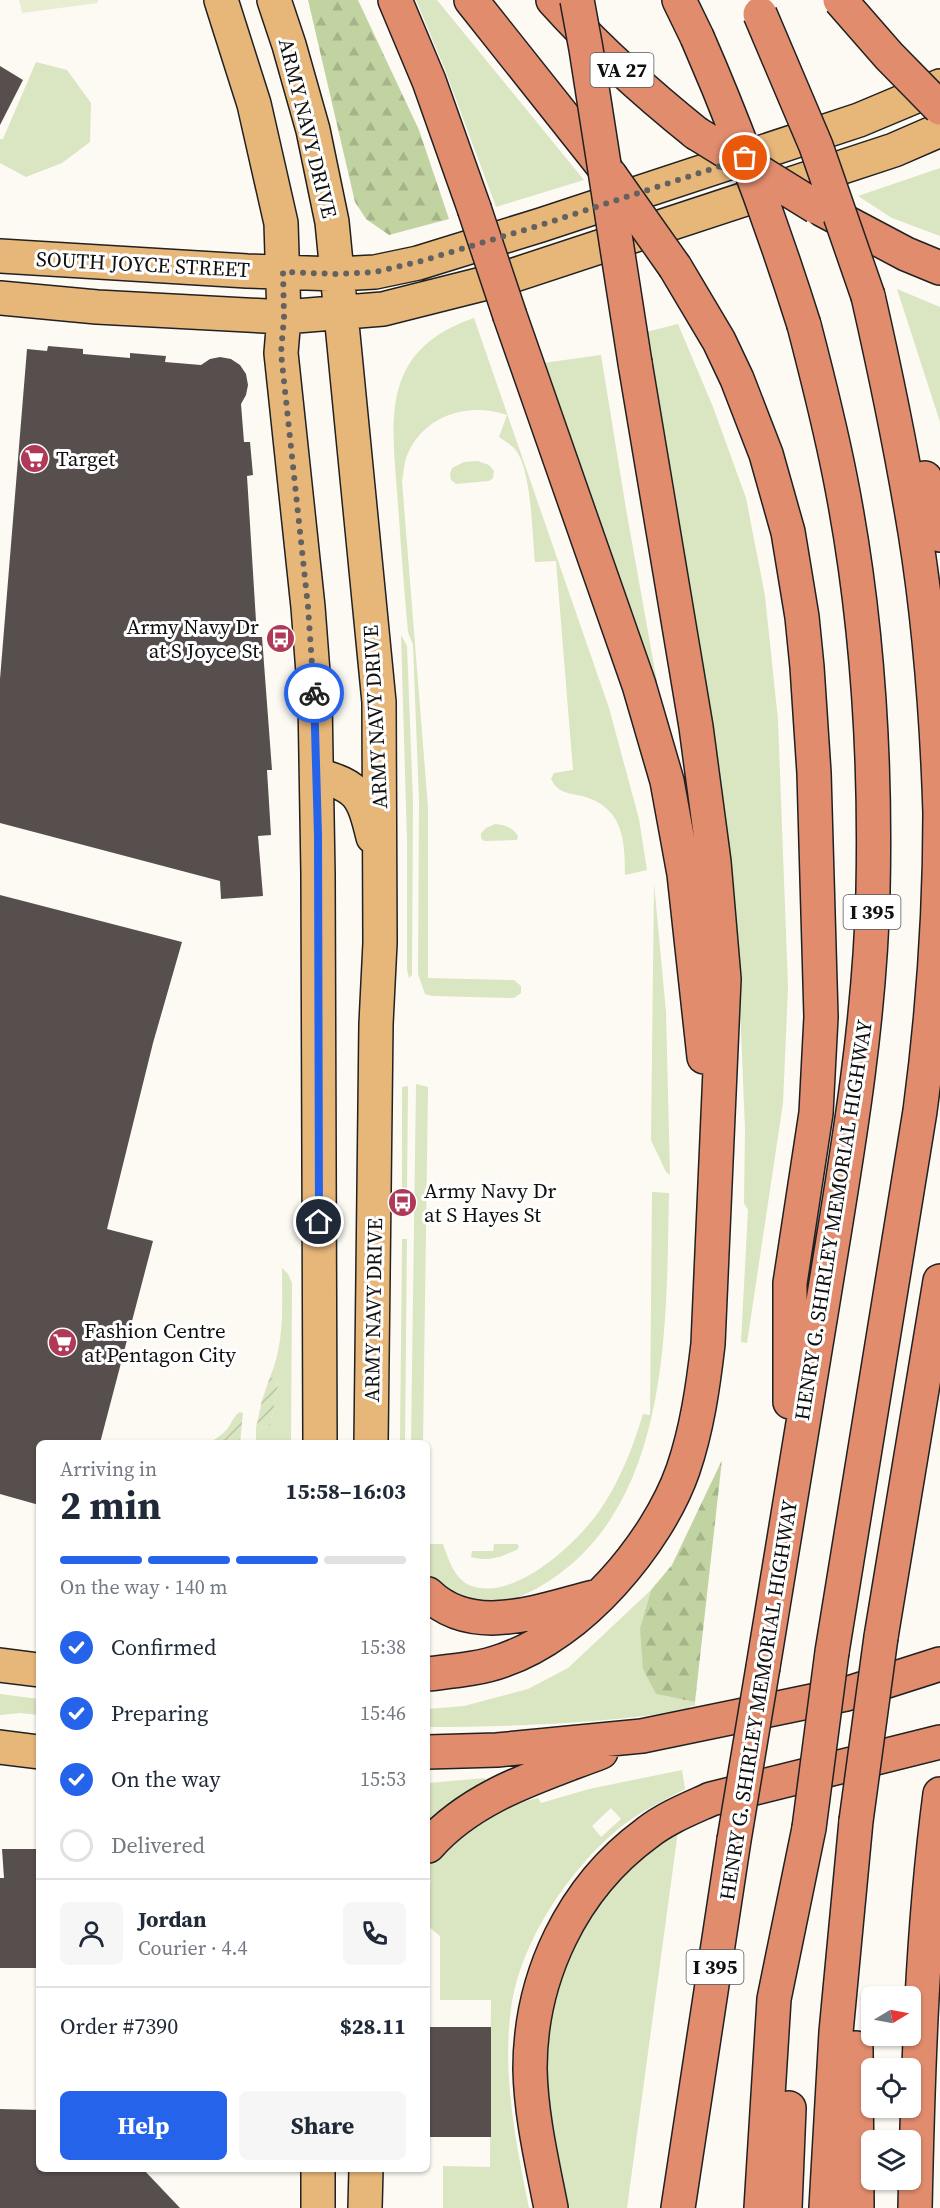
<!DOCTYPE html>
<meta charset="utf-8">
<style>
:root{--surface:#fff;--page:#f6f6f7;--text:#1f2937;--muted:#747a83;--line:#e0e1e3;--accent:#2563eb}
body{margin:0;font-family:"Source Serif 4",serif;background:var(--page);color:var(--text);height:100vh;display:flex;flex-direction:column;font-size:22px;white-space:nowrap}
*{box-sizing:border-box;margin:0}
p{font-size:20px;color:var(--muted)}
.icon{flex:none;width:33px;height:33px;fill:none;stroke:currentColor;stroke-width:2;stroke-linecap:round;stroke-linejoin:round}
.map{position:relative;flex:1;overflow:hidden}
.side{position:absolute;left:36px;top:1440px;width:394px;height:732px;display:flex;flex-direction:column;background:var(--surface);border-radius:9px;box-shadow:0 2px 4px #0004}
.side>*{flex:none}
.needle{width:39px;rotate:80deg}
.buttons{position:absolute;left:861px;top:1986px;display:grid;gap:12px}
.buttons a{display:grid;place-items:center;width:60px;height:60px;border-radius:9px;background:var(--surface);box-shadow:0 2px 4px #0004;font-size:30px}
.pin{position:absolute;display:grid;place-items:center;width:51px;height:51px;color:#fff;margin:-26px;border:3px solid #fff;border-radius:50%;box-shadow:0 2px 6px #0007}
.courier{position:absolute;display:grid;place-items:center;width:60px;height:60px;margin:-30px;border:4px solid #2563eb;border-radius:50%;background:#fff;color:#222;box-shadow:0 2px 8px #0007}
.headline em{font-style:normal;font-weight:700}
.headline div{display:flex;flex-direction:column-reverse}
.headline{display:flex;align-items:center;justify-content:space-between;height:102px;padding:0 24px}
h1{font-size:39px;font-weight:700;line-height:45px}
.bar{display:grid;grid-template-columns:repeat(4,1fr);gap:9px 6px;align-content:center;height:72px;padding:0 24px}
.bar i{height:8px;border-radius:4px;background:var(--line)}
.bar .selected{background:var(--accent)}
.bar p{grid-column:span 4}
.line{display:flex;align-items:center;gap:15px;padding:0 24px;border-top:2px solid var(--line)}
.line div{flex:1}
.round{display:grid;place-items:center;flex:none;width:63px;height:63px;border-radius:9px;background:var(--page)}
ol{padding:0 24px;list-style:none}
li{display:flex;align-items:center;gap:18px;height:66px}
li p{margin-inline-start:auto}
li .icon{padding:6px;border-radius:50%;background:var(--accent);color:#fff;stroke-width:4}
li:last-child{color:var(--muted)}
li i{width:33px;height:33px;border:3px solid var(--line);border-radius:50%}
.button{display:flex;gap:12px;margin-top:auto;padding:12px 24px}
.button a{flex:1;height:69px;border-radius:9px;background:var(--accent);color:#fff;font-size:24px;font-weight:700;line-height:69px;text-align:center}
.button a+a{background:var(--page);color:var(--text)}
.map>svg:first-child{display:block}
.grass{fill:#dae5c1;fill-rule:evenodd}
.forest{fill:url(#forest-firs)}
.garden{fill:url(#garden-furrows)}
.pitch{fill:#e9edd2}
.building{fill:#574f4d}
.lines{fill:none;stroke-linecap:round;stroke-linejoin:round}
.major-casing{stroke:#212121;stroke-width:36}
.highway-casing{stroke:#212121;stroke-width:36}
.major{stroke:#e7b77a;stroke-width:33}
.highway{stroke:#e28c6e;stroke-width:33}
.highway-bridge-casing{stroke:#212121;stroke-width:36;stroke-linecap:butt}
.highway-bridge{stroke:#e28c6e;stroke-width:33}
.done{stroke:#636260;stroke-width:6;stroke-dasharray:0 10.8}
.route{stroke:#2563eb;stroke-width:8}
.labels{text-anchor:middle;dominant-baseline:central;stroke-width:6;stroke-linejoin:round;paint-order:stroke}
.shield{fill:#fff;stroke:#585858;stroke-width:1.5}
.shield-label{font-size:20px;font-weight:bold;fill:#101010}
.street-label{font-size:21px;fill:#101010;stroke:#fff}
.poi-label{font-size:21px;fill:#101010;stroke:#fff;text-anchor:start}
</style>
<div class="map">
<svg width="940" height="2208" viewBox="0 0 940 2208">
<defs>
<pattern id="forest-firs" width="22" height="20" patternUnits="userSpaceOnUse" patternTransform="scale(1.5)"><rect width="22" height="20" fill="#c2d3a2"/><path d="M5 1l3.5 6h-7zM16 11l3.5 6h-7z" fill="#a6b48a"/></pattern>
<pattern id="garden-furrows" width="10" height="10" patternUnits="userSpaceOnUse" patternTransform="scale(1.5)"><rect width="10" height="10" fill="#dae5c1"/><path d="M-1 1l2-2M0 10L10 0M9 11l2-2" fill="none" stroke="#bac3a5"/></pattern>
</defs>
<rect width="100%" height="100%" fill="#fdfaf4"/>
<!-- grass -->
<path class="grass" d="M416,0H437L584,180L496,207L444,67Z
M36,62L67,70L91,103L90,142L62,163L26,177L0,163V139H3Z
M940,168V236L892,218L858,196Z
M897,289L940,307V422Z
M474,318L609,708L639,819L647,870L625,875C625,839 623,807 582,796C568,793 558,793 551,779L554,773L573,770L556,561L535,562C532,535 532,467 514,448C510,444 503,440 499,437L507,415C469,402 426,414 408,453C404,461 404,472 402,481L428,807V978L514,980L521,986V993L514,998L432,996L425,994L418,974L419,801L413,645L408,632C404,589 401,547 398,504C392,421 378,351 474,318Z
M678,324L713,407L746,498L765,596L778,720L788,987L783,1103L747,1343L741,1342L748,1210L744,1203L745,1129L740,1005L729,876L646,332Z
M601,355L626,509L657,682L652,684L543,363Z
M478,461L489,465L494,471L493,478L489,481L456,484L451,480L450,474L452,468L464,462Z
M401,635L407,646L413,801L412,975L409,978L407,969V841Z
M495,824C505,825 512,827 518,836L517,840L484,841L481,838V833L486,828Z
M654,883L666,1012L670,1175L666,1172L651,1140Z
M416,1084L428,1087L423,1443H411Z
M408,1086L407,1195H402V1087Z
M652,1192L669,1193C666,1323 672,1501 549,1581C522,1598 490,1613 459,1600C448,1595 437,1587 428,1581V1544H443C448,1558 454,1578 469,1585C513,1604 578,1542 600,1510C620,1481 633,1447 643,1414L650,1415Z
M402,1239H407L405,1443H400Z
M282,1268L288,1274L292,1283L291,1443H256V1428L262,1429L270,1425C272,1412 280,1390 277,1380L270,1377C285,1342 282,1305 282,1268Z
M494,1544H517L519,1546L518,1549C501,1557 490,1562 471,1557L472,1551H493Z
M651,1590L640,1628L656,1694L695,1702V1706H690V1710C602,1723 517,1727 428,1727V1709L464,1706L528,1689L568,1668Z
M0,1694L39,1699V1715L20,1713L0,1715Z
M682,1770L685,1789C665,1800 645,1809 626,1823C572,1864 520,1941 511,2009C502,2075 516,2144 529,2208H443V2166L490,2167L491,2000H440V1936L429,1927L428,1929V1888L431,1881C429,1877 426,1873 428,1868C433,1856 473,1825 485,1818C500,1808 521,1802 538,1798L541,1803L589,1789ZM611,1808L621,1819L601,1837L592,1826Z
M485,1778L486,1784L428,1825V1783Z
M678,1831L627,2208H566L546,2101L545,2044L550,1997L566,1954L594,1906L647,1851Z"/>
<!-- forest -->
<path class="forest" d="M308,0H358L419,130L449,219L389,235L366,219L355,202Z
M722,1460L695,1702L656,1694L643,1669L640,1628L651,1590L672,1565Z"/>
<!-- garden -->
<path class="garden" d="M270,1377L277,1380C280,1390 272,1412 270,1425L262,1429L256,1428L262,1400Z
M240,1412L243,1413L240,1443H207C215,1440 222,1435 228,1428C232,1422 234,1416 240,1412Z"/>
<!-- pitch -->
<path class="pitch" d="M19,0H98V3L22,13Z"/>
<!-- building -->
<path class="building" d="M0,66L23,80L0,125Z
M48,346L83,349V354L130,358V353L166,356L165,362L201,365L210,359L220,357L231,359L240,365L246,374L248,385L246,395L241,404L244,442H250L253,475L247,476L257,637H262L272,770H267L271,835L258,836L263,896L221,899L220,881L0,823V679L27,349L47,351Z
M0,895L182,942L153,1043L107,1229L153,1241L100,1443H39V1505L0,1494Z
M2,1849H39V1968H0V1878H4Z
M428,2027H491V2137H428Z
M0,2109L39,2110V2169H143L180,2208H0Z"/>
<g class="lines">
<defs>
<path id="major" d="M221,0L254,104L281,223L284,317L281,353L308,607L315,699L318,874L320,1443
M274,0L289,45L313,130L332,222L379,702L380,943L376,1024L371,1443
M0,256L247,271L337,274L375,272L418,263L541,225L859,120L940,86
M0,298L97,307L284,317L383,309L502,279L894,150L940,130
M317,775C359,786 363,796 373,837
M0,1665L39,1670
M0,1747L39,1752
M318,2169V2208
M365,2208L366,2169"/>
<path id="highway" d="M395,0L429,81L474,208
M471,0L610,175
M553,0C597,49 645,92 696,133
M679,0L697,37
M823,210L906,254L940,268
M675,267L719,341L737,379L766,454L788,532L802,617L807,667L814,773L821,1017L816,1113L790,1283V1402
M510,316L639,685L667,781L684,874L704,1057
M925,478L940,535
M428,1594C474,1639 544,1609 598,1596
M881,1637L940,1281
M832,1652L920,1111C933,1013 940,912 940,813C937,719 930,625 915,532C902,453 886,375 868,296
M763,1667C784,1537 805,1407 827,1277C848,1149 870,1021 873,891C876,753 867,613 840,477C830,426 817,375 804,325
M428,1674C453,1671 480,1669 504,1660C580,1634 657,1544 683,1470C697,1429 703,1387 708,1344L724,979L714,862L696,727L635,363
M428,1752L497,1750L642,1736L846,1694L940,1664
M428,1846C473,1795 539,1776 601,1752
M856,2048L857,2208
M551,2208C542,2162 531,2116 530,2069C530,1977 572,1888 647,1833C666,1818 689,1809 711,1799L940,1742
M678,2208L734,1840
M761,2208L774,1999L809,1828
M785,2208L789,2108
M826,2208L836,2032L856,1821
M915,2208C918,2070 922,1931 940,1794"/>
</defs>
<!-- major casing -->
<use href="#major" class="major-casing"/>
<!-- highway casing -->
<use href="#highway" class="highway-casing"/>
<!-- major -->
<use href="#major" class="major"/>
<!-- highway -->
<use href="#highway" class="highway"/>
<defs>
<path id="highway-bridge" d="M577,0L586,49L635,363
M840,0L889,56L940,108
M760,14L816,146L868,296
M697,37C738,131 773,227 804,325
M696,133L816,207
M610,175L675,267
M474,208L510,316
M856,1821L881,1637
M809,1828L832,1652
M734,1840L763,1667"/>
</defs>
<!-- highway-bridge casing -->
<use href="#highway-bridge" class="highway-bridge-casing"/>
<!-- highway-bridge -->
<use href="#highway-bridge" class="highway-bridge"/>
</g>
<g class="lines">
<!-- done -->
<path class="done" d="M314,693L308,607L281,353L284,317L283,272L337,274L375,272L418,262L541,225L745,158"/>
<!-- route -->
<path class="route" d="M314,693L318,835L319,1222"/>
</g>
<!-- icons -->
<defs>
<symbol id="supermarket-disc" viewBox="-11 -11 22 22"><circle r="9.5" fill="#af3956" stroke="#fff"/><path d="M-6-5.5h2.5l.6 2H6L4.5 2H-2.5L-4.4-4H-6ZM-1.5 3.2a1.3 1.3 0 1 0 .1 0ZM3 3.2a1.3 1.3 0 1 0 .1 0Z" fill="#fff"/></symbol>
<symbol id="bus-disc" viewBox="-11 -11 22 22"><circle r="9.5" fill="#af3956" stroke="#fff"/><path d="M-5-6H5V4H4V6H2V4H-2V6H-4V4H-5ZM-3.5-4V0h7V-4ZM-3.5 1.2v1.5H-2V1.2ZM2 1.2v1.5H3.5V1.2Z" fill="#fff"/></symbol>
</defs>
<g fill-rule="evenodd">
<use href="#supermarket-disc" x="18" y="442" width="33" height="33"/>
<use href="#bus-disc" x="264" y="622" width="33" height="33"/>
<use href="#bus-disc" x="386" y="1186" width="33" height="33"/>
<use href="#supermarket-disc" x="46" y="1326" width="33" height="33"/>
</g>
<g class="labels">
<!-- shield labels -->
<g class="shield">
<rect x="590.5" y="53" width="63" height="34" rx="4.5"/>
<rect x="843.5" y="895" width="57" height="34" rx="4.5"/>
<rect x="686.5" y="1950" width="57" height="34" rx="4.5"/>
</g>
<g class="shield-label">
<text x="622" y="70">VA 27</text>
<text x="872" y="912">I 395</text>
<text x="715" y="1967">I 395</text>
</g>
<!-- street labels -->
<g class="street-label">
<text transform="translate(308 128) rotate(76)">ARMY NAVY DRIVE</text>
<text transform="translate(143 264) rotate(3)">SOUTH JOYCE STREET</text>
<text transform="translate(375 717) rotate(-93)">ARMY NAVY DRIVE</text>
<text transform="translate(833 1220) rotate(-81)">HENRY G. SHIRLEY MEMORIAL HIGHWAY</text>
<text transform="translate(373 1310) rotate(-89)">ARMY NAVY DRIVE</text>
<text transform="translate(758 1700) rotate(-81)">HENRY G. SHIRLEY MEMORIAL HIGHWAY</text>
</g>
<!-- poi labels -->
<g class="poi-label">
<text x="56" y="458">Target</text>
<text x="259" y="626" text-anchor="end">Army Navy Dr<tspan x="259" dy="24">at S Joyce St</tspan></text>
<text x="424" y="1190">Army Navy Dr<tspan x="424" dy="24">at S Hayes St</tspan></text>
<text x="84" y="1330">Fashion Centre<tspan x="84" dy="24">at Pentagon City</tspan></text>
</g>
</g>
</svg>
<div class="buttons">
<a><svg class="needle" viewBox="-14 -14 28 28"><path d="M0-13l5 13h-10z" fill="#e53935"/><path d="M0 13l5-13h-10z" fill="#747a83"/></svg></a>
<a><svg class="icon" aria-label="locate" viewBox="0 0 24 24"><circle cx="12" cy="12" r="6"/><path d="M12 2v4M12 18v4M2 12h4M18 12h4"/></svg></a>
<a><svg class="icon" aria-label="layers" viewBox="0 0 24 24"><path d="M12 4l9 5-9 5-9-5zM3 14l9 5 9-5"/></svg></a>
</div>
<div class="pin" style="left:745px;top:158px;background:#ea580c"><svg class="icon" aria-label="bag" viewBox="0 0 24 24"><path d="M5 8h14l-1 12H6zM9 8a3 3 0 0 1 6 0"/></svg></div>
<div class="pin" style="left:319px;top:1222px;background:#1f2937"><svg class="icon" aria-label="home" viewBox="0 0 24 24"><path d="M3 11l9-7 9 7M6 9v11h12V9"/></svg></div>
<div class="courier" style="left:314px;top:693px"><svg class="icon" aria-label="bike" viewBox="0 0 24 24"><circle cx="6" cy="16" r="4"/><circle cx="18" cy="16" r="4"/><path d="M6 16l4-8h5l3 8M10 8l3 8H6M13 5h3"/></svg></div>
<section class="side">
<div class="headline"><div><h1>2 min</h1><p>Arriving in</p></div><em>15:58–16:03</em></div>
<div class="bar"><i class="selected"></i><i class="selected"></i><i class="selected"></i><i></i><p>On the way · 140 m</p></div>
<ol>
<li><svg class="icon" aria-label="check" viewBox="0 0 24 24"><path d="M5 12l5 5 9-10"/></svg>Confirmed<p>15:38</p></li>
<li><svg class="icon" aria-label="check" viewBox="0 0 24 24"><path d="M5 12l5 5 9-10"/></svg>Preparing<p>15:46</p></li>
<li><svg class="icon" aria-label="check" viewBox="0 0 24 24"><path d="M5 12l5 5 9-10"/></svg>On the way<p>15:53</p></li>
<li><i></i>Delivered</li>
</ol>
<div class="line" style="height:108px"><a class="round"><svg class="icon" aria-label="person" viewBox="0 0 24 24"><circle cx="12" cy="8" r="4"/><path d="M4 21q1-7 8-7t8 7"/></svg></a><div><b>Jordan</b><p>Courier · 4.4</p></div><a class="round"><svg class="icon" aria-label="phone" viewBox="0 0 24 24"><path d="M5 4h4l2 5-3 2q2 4 5 5l2-3 5 2v4C11 20 4 13 5 4z"/></svg></a></div>
<div class="line" style="height:78px"><div>Order #7390</div><b>$28.11</b></div>
<div class="button"><a>Help</a><a>Share</a></div>
</section>
</div>
